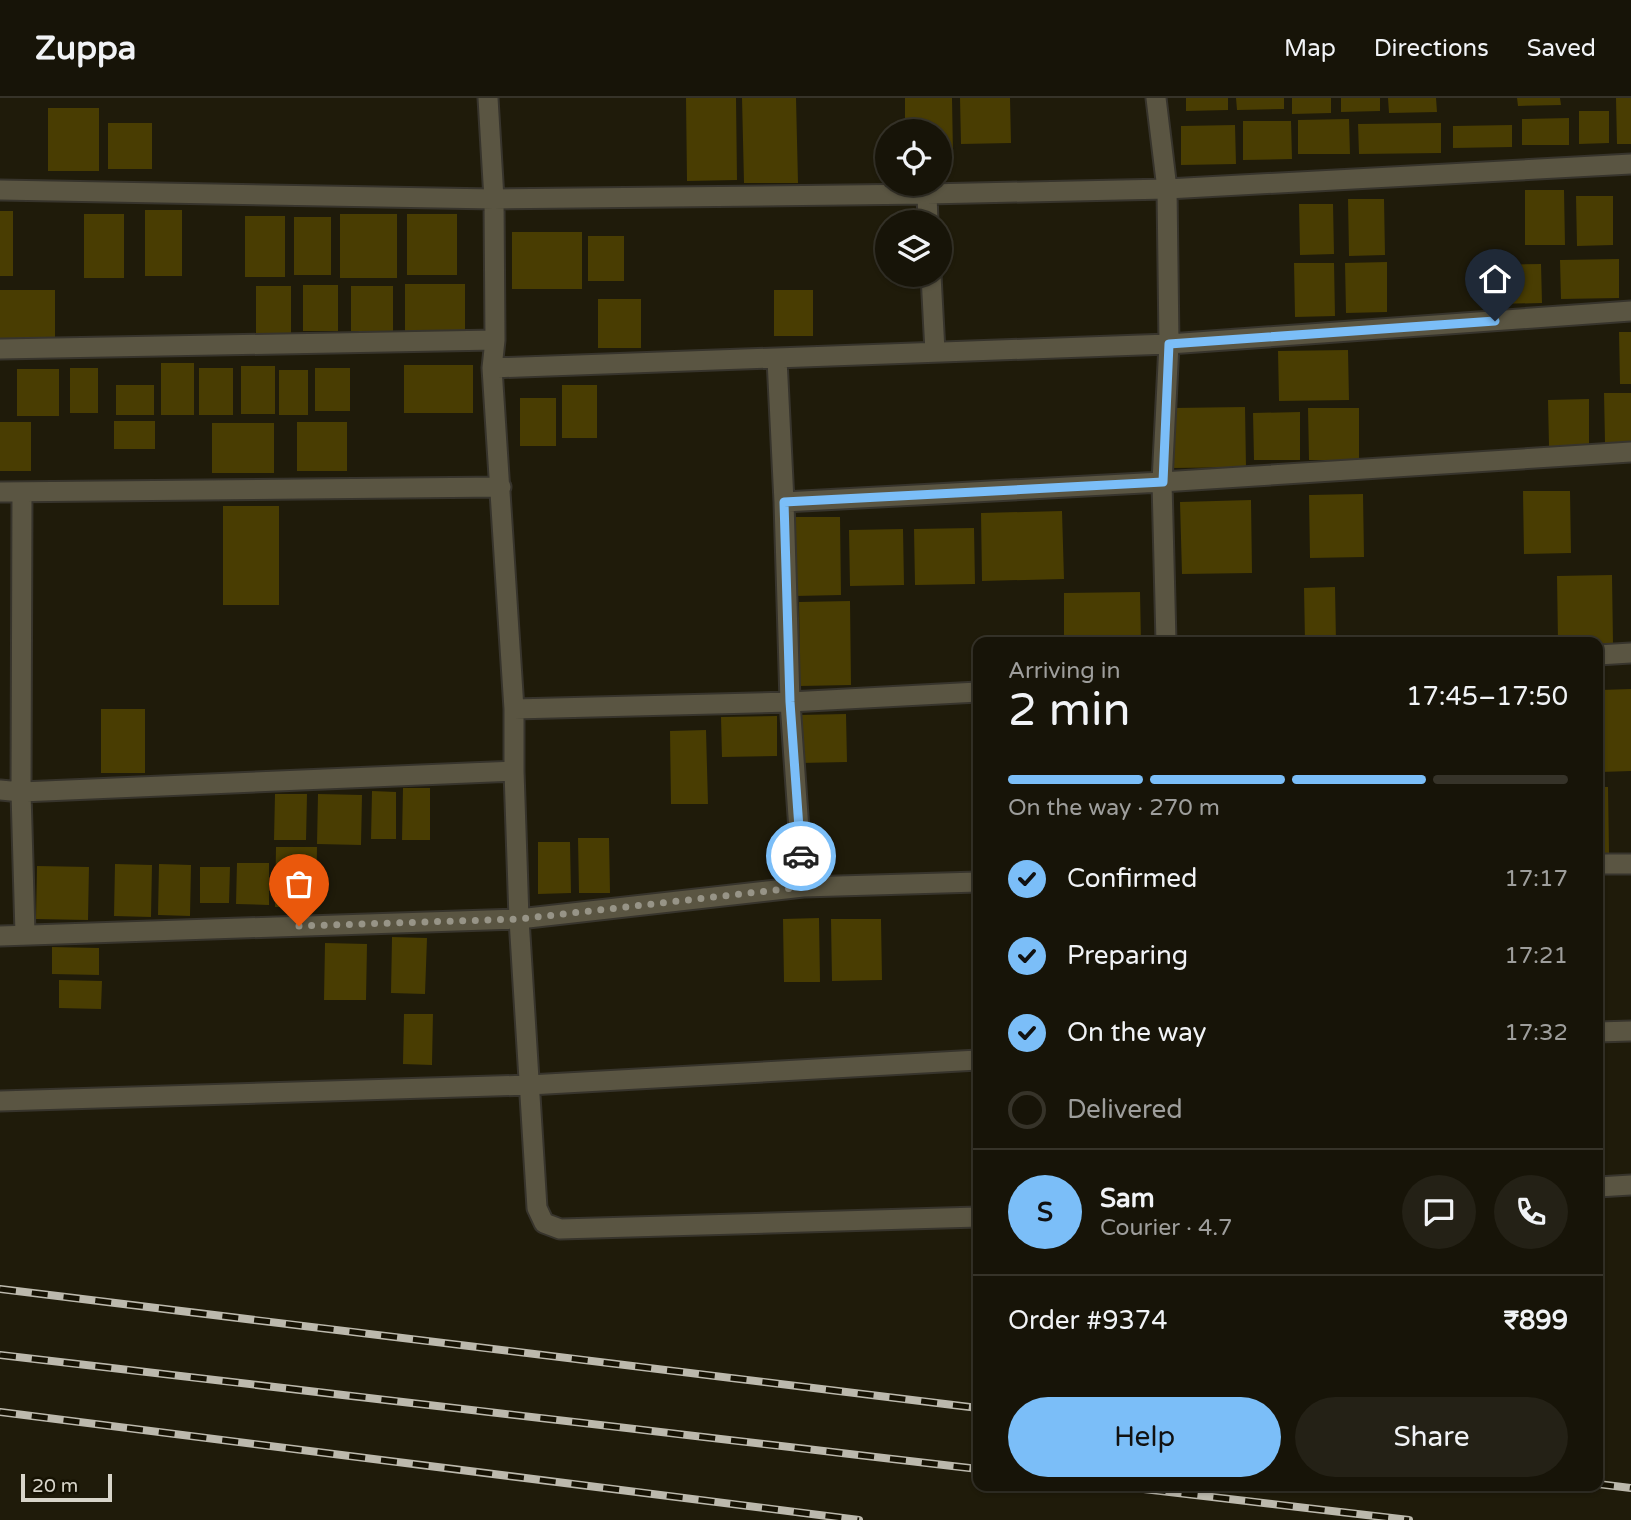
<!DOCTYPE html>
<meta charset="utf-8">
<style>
:root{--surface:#171408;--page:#242116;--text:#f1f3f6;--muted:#9e9e9c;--line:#363329;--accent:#7bbef8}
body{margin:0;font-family:"Varela Round",sans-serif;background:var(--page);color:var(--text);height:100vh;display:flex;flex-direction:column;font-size:26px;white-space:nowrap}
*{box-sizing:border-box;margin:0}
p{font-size:23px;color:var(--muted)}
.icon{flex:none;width:38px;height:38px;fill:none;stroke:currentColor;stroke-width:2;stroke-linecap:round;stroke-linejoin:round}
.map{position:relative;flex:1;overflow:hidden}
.sheet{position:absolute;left:973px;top:539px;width:630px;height:854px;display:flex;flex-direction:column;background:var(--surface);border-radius:14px;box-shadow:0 2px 5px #0004,0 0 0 2px var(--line)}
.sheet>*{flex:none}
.buttons{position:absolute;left:875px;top:21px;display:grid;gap:14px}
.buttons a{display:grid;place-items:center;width:77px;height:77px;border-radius:50%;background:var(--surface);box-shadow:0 2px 5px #0004,0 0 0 2px var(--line);font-size:35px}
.scale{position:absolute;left:21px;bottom:18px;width:91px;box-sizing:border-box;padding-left:7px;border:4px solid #d8d5ca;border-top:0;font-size:19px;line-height:24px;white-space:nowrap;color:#d8d5ca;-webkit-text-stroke:5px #161203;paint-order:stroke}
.pin{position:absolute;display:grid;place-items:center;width:60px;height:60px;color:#fff;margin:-72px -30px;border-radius:50% 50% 50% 0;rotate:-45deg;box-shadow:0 0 7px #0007}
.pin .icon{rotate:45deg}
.courier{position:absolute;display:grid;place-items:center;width:70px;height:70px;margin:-35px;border:5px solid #7bbef8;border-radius:50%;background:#fff;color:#222;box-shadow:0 2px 9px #0007}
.overview em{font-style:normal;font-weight:600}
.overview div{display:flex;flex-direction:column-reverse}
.overview{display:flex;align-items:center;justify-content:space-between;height:119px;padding:0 35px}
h1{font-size:46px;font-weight:600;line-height:52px}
.bar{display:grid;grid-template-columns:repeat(4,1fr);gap:10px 7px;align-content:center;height:84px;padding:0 35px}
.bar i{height:9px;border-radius:5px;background:var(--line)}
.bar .selected{background:var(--accent)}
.bar p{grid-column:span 4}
.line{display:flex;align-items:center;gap:18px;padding:0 35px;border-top:2px solid var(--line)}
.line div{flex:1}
.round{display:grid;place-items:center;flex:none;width:74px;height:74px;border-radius:37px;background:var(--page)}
ol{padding:0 35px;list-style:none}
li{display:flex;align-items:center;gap:21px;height:77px}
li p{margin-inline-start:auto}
li .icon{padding:7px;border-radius:50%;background:var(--accent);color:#111;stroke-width:4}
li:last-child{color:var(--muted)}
li i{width:38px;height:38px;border:4px solid var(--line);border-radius:50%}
.cta{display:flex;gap:14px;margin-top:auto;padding:14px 35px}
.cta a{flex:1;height:80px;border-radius:42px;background:var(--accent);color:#111;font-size:28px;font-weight:600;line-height:80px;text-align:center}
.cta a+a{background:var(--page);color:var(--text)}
header{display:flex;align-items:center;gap:42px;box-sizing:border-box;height:98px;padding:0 35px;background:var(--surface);border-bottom:2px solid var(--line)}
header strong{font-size:33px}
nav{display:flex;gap:38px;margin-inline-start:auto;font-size:24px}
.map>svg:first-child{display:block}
.building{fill:#493d02}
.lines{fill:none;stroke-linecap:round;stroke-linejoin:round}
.minor-casing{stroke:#37342c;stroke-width:23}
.minor{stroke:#5a5542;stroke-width:19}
.rail-casing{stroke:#bcb9ad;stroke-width:8}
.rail{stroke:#161203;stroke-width:5;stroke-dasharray:16;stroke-linecap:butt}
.done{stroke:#979487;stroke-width:7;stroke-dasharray:0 12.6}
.route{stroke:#7bbef8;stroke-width:9}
</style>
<header>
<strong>Zuppa</strong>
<nav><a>Map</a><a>Directions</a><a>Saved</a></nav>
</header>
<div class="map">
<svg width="1631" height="1422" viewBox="0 0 1631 1422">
<rect width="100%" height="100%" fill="#1f1b0a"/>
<!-- building -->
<path class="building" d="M686,0H736L737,82L687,83Z
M742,0H796L798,85H744Z
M905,0H952L953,57H940V33H905Z
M960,0H1010L1011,45L961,46Z
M1186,0H1228V12L1186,13Z
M1236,0H1284V11L1237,12Z
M1292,0H1331V15L1292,16Z
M1341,0H1380V13L1341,14Z
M1388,0H1436L1437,14L1389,15Z
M1517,0H1560L1561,7L1518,8Z
M1616,0H1631V46H1617Z
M48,10H99V73H48Z
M1579,13H1609V45L1579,46Z
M1569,20V47H1522V21Z
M1349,21L1350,56H1298V22Z
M1243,23H1291L1292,61L1243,62Z
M108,25H152V71H108Z
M1441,25V55L1359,56L1358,26Z
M1235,27L1236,66L1181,67V28Z
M1512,27V49L1453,50V28Z
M1525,92H1564L1565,147H1525Z
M1576,98H1613V147L1577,148Z
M1348,101H1384L1385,157L1349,158Z
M1299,106H1333L1334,156L1300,157Z
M145,112H182V178H145Z
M0,113H13V178H0Z
M84,116H124V180H84Z
M340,116H397V180H340Z
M407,116H457V177H407Z
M245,118H285V179H245Z
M294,119H331V177H294Z
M512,134H582V191H512Z
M588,138H624V183H588Z
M1619,161V200L1561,201L1560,162Z
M1387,164V214L1346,215L1345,165Z
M1294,165H1334L1335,218L1295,219Z
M1541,166L1542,205L1495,206L1494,167Z
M405,186H465V233H405Z
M303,187H338V233H303Z
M256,188H291V235H256Z
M351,188H393V233H351Z
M0,192H55V240H0Z
M774,192H813V238H774Z
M598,201H641V250H598Z
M1619,234H1631V286H1620Z
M1348,252L1349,302L1279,303L1278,253Z
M161,265H194V317H161Z
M404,267H473V315H404Z
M241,268H275V316H241Z
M70,270H98V315H70Z
M199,270H233V317H199Z
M315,270H350V313H315Z
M17,271H59V318H17Z
M279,272H308V317H279Z
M116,287H154V317H116Z
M562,287H597V340H562Z
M1604,295H1631V344L1605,345Z
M520,300H556V348H520Z
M1589,301V348H1549L1548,302Z
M1245,309L1246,369L1174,370L1173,310Z
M1308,310H1359V362H1309Z
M1300,314V362H1254L1253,315Z
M114,323H155V351H114Z
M0,324H31V373H0Z
M297,324H347V373H297Z
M212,325H274V375H212Z
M1523,393H1570L1571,455L1524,456Z
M1363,396L1364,459L1310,460L1309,397Z
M1251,402L1252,475L1182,476L1180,404Z
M223,408H279V507H223Z
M1062,413L1064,481L982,483L981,415Z
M794,419H840L841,497L795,498Z
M974,430L975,486L915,487L914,431Z
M903,431L904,487L850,488L849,432Z
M1612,477L1613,546L1558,544L1557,478Z
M1335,489L1336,544H1305L1304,490Z
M1140,494L1141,544H1064V495Z
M850,503L851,587L800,588L799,504Z
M1631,591V673L1601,674L1600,592Z
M101,611H145V675H101Z
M846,616L847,664L800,665L799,617Z
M777,618V658L722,659L721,619Z
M706,632L708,706H671L670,633Z
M1598,689H1608L1609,755H1598Z
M403,690H430V742H402Z
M372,693L396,694V741H371Z
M275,696H307L306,742H274Z
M318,696L362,697L361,747L317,746Z
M578,740H609L610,795H579Z
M538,744H570L571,795L538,796Z
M276,749H317L316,809H275Z
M237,765H269V807L236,806Z
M115,766L152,767L151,819L114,818Z
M159,766L191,767L190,818L158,817Z
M37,768L89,769L88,822L36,821Z
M200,769H230L229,805H200Z
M819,820L820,884H784L783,821Z
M831,821H881L882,882L832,883Z
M392,839L427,840L425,896L391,895Z
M325,845L367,846L366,902H324Z
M52,849L99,850V877L52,876Z
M59,882L102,883L101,911L59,910Z
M404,916H433L432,967L403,966Z"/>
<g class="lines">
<defs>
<path id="minor" d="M488,0L494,101L495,242L492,270L514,611V673L519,821L537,1110L544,1125L560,1131L978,1119
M1156,0L1167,91L1169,246L1631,213
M0,92L494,101L927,96L1167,91L1631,66
M927,96L928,124
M931,177L935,254
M0,251L495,242
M777,261L784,404L790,604L803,789
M492,270L1169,246L1162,384L1166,544
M0,394L501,389
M22,394L21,694L25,836
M784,404L1162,384L1631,354
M1598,557L1631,555
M514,611L790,604L978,594
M0,692L21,694L514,673
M1598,766H1631
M0,838L519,821L803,789L978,784
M1598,934L1631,933
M0,1003L529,987L978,962
M1598,1089L1631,1087"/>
</defs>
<!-- minor casing -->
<use href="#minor" class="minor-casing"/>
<!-- minor -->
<use href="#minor" class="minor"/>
<defs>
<path id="rail" d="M0,1191L978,1310
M0,1257L978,1371
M0,1314L859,1422
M1598,1386L1631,1390
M1118,1388L1409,1422"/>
</defs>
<!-- rail casing -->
<use href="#rail" class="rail-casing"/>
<!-- rail -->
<use href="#rail" class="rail"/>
</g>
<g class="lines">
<!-- done -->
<path class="done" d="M299,828L519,821L803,789L801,758"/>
<!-- route -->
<path class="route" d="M801,758L790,604L784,404L1163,384L1169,246L1495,223"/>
</g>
</svg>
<div class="buttons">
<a><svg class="icon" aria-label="locate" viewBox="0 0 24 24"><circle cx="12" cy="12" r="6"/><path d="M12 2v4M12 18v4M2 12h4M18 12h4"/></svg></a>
<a><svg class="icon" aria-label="layers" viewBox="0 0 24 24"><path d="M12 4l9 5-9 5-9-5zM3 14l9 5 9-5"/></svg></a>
</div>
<div class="scale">20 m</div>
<div class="pin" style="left:299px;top:828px;background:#ea580c"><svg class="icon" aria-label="bag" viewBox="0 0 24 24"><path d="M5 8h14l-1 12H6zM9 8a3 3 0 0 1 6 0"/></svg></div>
<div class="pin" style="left:1495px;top:223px;background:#1f2937"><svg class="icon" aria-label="home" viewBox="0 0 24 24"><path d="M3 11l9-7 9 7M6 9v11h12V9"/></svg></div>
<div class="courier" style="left:801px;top:758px"><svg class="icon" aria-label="car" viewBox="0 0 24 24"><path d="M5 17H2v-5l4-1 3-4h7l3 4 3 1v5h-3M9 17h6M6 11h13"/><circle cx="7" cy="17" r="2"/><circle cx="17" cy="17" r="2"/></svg></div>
<section class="sheet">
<div class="overview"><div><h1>2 min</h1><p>Arriving in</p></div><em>17:45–17:50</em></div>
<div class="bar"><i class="selected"></i><i class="selected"></i><i class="selected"></i><i></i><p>On the way · 270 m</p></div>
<ol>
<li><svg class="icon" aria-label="check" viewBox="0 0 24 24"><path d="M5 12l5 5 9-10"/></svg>Confirmed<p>17:17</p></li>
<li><svg class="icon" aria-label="check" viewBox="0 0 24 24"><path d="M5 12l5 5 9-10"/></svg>Preparing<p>17:21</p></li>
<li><svg class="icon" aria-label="check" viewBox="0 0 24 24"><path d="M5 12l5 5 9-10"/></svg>On the way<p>17:32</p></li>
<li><i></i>Delivered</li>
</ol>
<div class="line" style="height:126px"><b class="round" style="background:var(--accent);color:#111">S</b><div><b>Sam</b><p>Courier · 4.7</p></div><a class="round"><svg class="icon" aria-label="chat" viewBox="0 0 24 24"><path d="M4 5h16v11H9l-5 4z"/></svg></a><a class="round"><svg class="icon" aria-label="phone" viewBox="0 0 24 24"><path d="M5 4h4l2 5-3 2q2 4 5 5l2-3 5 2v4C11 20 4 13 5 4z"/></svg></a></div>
<div class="line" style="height:91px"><div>Order #9374</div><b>₹899</b></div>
<div class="cta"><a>Help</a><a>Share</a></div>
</section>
</div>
